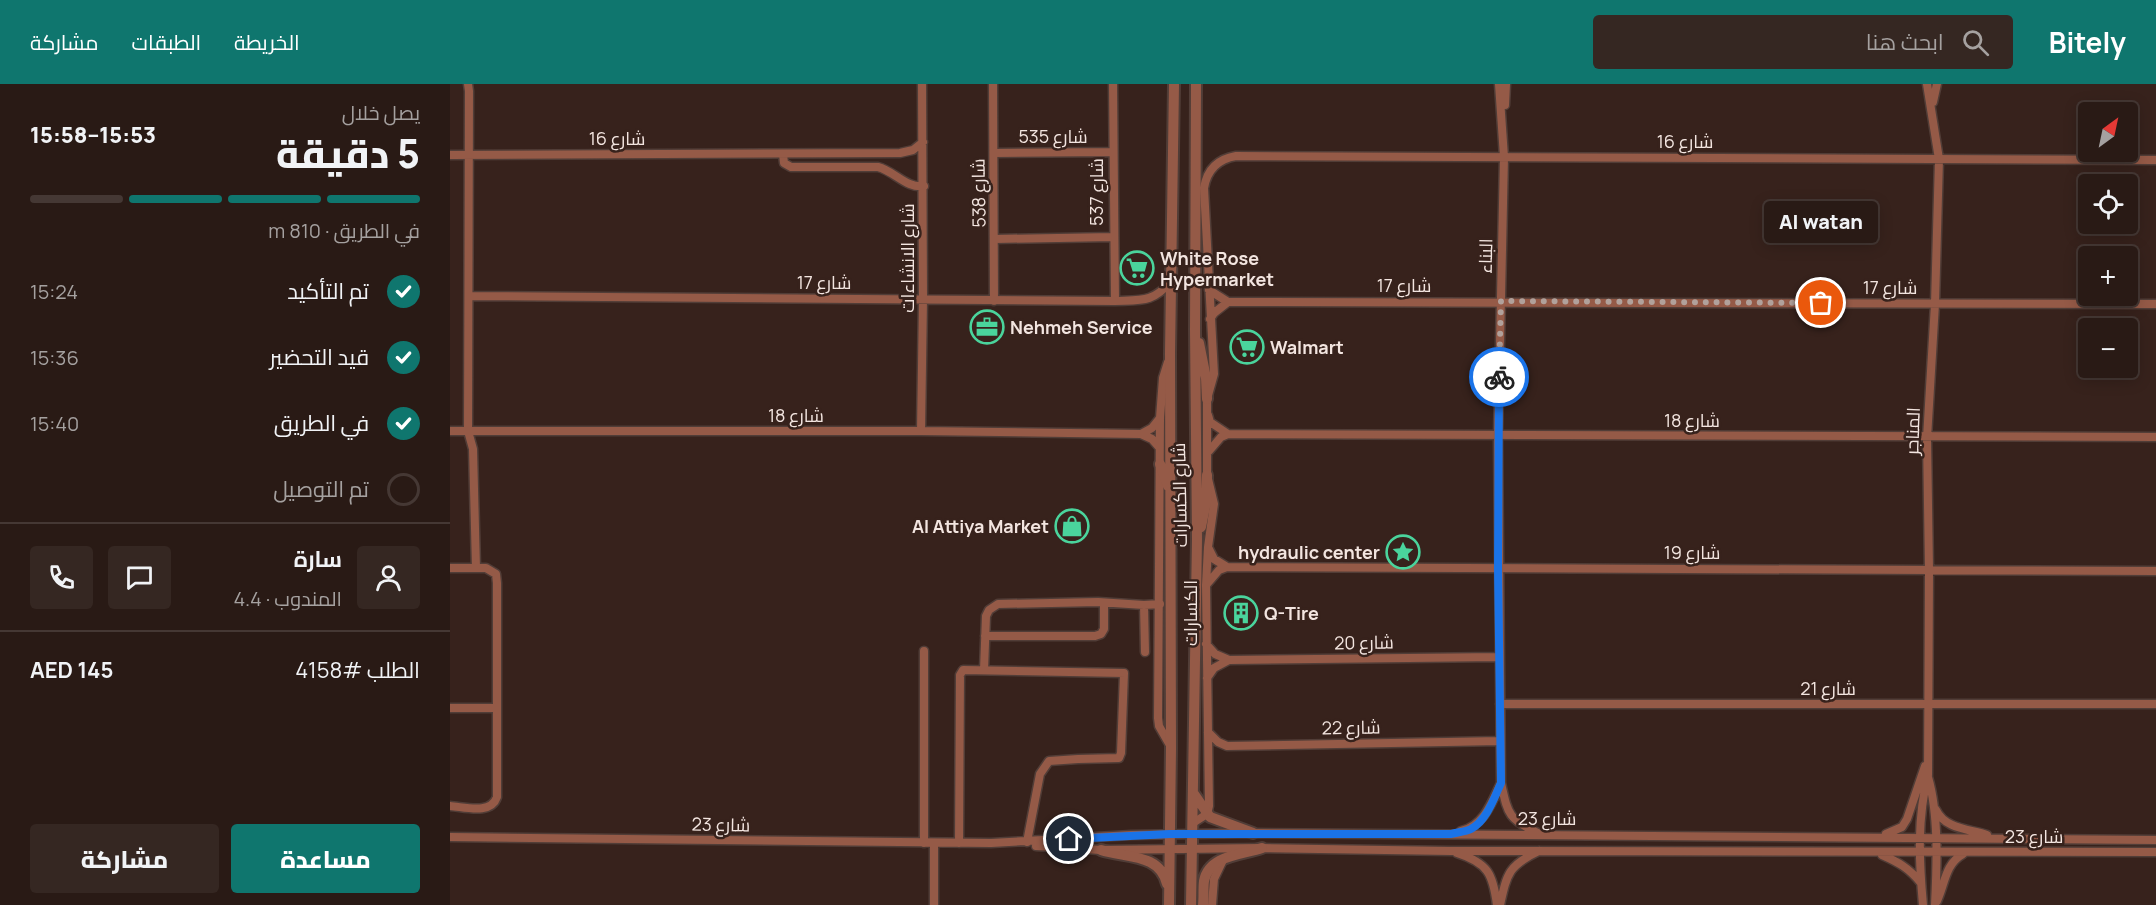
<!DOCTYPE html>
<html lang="ar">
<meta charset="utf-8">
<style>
:root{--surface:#291a15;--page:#352722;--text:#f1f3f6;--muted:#a5a1a0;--line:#453834;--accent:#0f766e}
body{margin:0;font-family:Manrope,Cairo,sans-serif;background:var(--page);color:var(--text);direction:rtl;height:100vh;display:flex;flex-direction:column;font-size:22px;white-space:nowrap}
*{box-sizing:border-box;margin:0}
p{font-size:20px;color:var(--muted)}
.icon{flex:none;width:33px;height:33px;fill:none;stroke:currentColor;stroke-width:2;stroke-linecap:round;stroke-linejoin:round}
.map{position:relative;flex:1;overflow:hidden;direction:ltr}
.side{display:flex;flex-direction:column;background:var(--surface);width:450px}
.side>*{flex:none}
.needle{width:39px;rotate:33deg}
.controls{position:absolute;left:1628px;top:18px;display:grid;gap:12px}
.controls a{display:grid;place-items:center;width:60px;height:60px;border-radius:6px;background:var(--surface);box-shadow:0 3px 15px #0003,0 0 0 2px var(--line);font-size:30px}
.pin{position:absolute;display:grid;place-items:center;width:51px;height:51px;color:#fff;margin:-26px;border:3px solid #fff;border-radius:50%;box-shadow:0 2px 6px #0007}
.courier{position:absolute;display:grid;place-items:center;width:60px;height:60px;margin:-30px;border:4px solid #1a73e8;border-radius:50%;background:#fff;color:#222;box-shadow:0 2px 8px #0007}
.bubble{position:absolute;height:42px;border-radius:6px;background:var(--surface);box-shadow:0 3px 15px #0003,0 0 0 2px var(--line);font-size:20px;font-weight:800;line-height:42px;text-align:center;direction:rtl}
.overview em{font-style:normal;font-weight:800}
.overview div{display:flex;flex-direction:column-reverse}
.overview{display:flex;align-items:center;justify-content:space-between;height:102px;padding:0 30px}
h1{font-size:39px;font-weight:800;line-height:45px}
.bar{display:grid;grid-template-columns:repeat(4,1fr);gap:9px 6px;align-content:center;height:72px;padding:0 30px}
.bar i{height:8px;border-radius:4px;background:var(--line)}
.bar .on{background:var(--accent)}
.bar p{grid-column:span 4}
.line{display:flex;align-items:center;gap:15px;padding:0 30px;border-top:2px solid var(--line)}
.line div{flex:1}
.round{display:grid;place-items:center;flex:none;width:63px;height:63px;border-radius:6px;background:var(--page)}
ol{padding:0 30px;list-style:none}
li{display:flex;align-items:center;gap:18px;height:66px}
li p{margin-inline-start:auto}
li .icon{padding:6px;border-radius:50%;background:var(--accent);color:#fff;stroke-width:4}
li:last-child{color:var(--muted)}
li i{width:33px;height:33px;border:3px solid var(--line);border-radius:50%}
.button{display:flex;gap:12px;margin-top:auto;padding:12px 30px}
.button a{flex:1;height:69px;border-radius:6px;background:var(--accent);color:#fff;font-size:24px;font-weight:800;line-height:69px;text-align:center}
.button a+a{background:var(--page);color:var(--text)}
header{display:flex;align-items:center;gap:36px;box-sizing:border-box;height:84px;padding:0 30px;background:var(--accent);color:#fff}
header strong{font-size:28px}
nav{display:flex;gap:33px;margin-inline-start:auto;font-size:21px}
.search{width:420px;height:54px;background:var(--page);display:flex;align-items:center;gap:15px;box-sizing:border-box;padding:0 21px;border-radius:6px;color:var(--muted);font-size:22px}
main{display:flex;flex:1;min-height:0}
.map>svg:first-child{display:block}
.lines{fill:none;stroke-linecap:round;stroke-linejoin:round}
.minor-casing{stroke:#513d37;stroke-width:11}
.tertiary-casing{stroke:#513d37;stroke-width:14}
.minor{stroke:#955a47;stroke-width:8}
.tertiary{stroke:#955a47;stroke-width:10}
.done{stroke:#b1a19b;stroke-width:6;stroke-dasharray:0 10.8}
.route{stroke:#1a73e8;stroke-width:8}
.labels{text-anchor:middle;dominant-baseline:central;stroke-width:5;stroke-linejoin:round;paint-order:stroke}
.street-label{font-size:18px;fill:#f3e5e0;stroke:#37221c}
.poi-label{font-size:18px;font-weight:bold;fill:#f3e5e0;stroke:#37221c;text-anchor:start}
</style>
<header>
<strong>Bitely</strong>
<div class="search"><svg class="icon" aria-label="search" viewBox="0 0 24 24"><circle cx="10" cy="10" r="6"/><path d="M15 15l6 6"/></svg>ابحث هنا</div>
<nav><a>الخريطة</a><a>الطبقات</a><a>مشاركة</a></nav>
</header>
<main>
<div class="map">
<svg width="1706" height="821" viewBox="0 0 1706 821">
<rect width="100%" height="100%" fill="#37221c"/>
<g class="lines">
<defs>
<path id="minor" d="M18,0L19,7L18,347L23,365L26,484
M543,0L544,217
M663,0L665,217
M1049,0L1054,73L1048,352L1051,699C1058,730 1058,735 1088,749
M1483,18L1487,0
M1055,21L1056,0
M544,69L663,68
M333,70L334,79L341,83H428C444,87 457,105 474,102
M0,71L450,69L463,66L473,58
M545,155L663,153
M759,206L778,218L1706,220
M19,212L665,217C691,216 703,219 721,197
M760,235L764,229L778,218
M718,278L713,294L710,334L708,634L709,642L721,663
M758,331L760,338L778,350L1706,353
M0,347H471L691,350L702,355L709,363
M471,347L473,215L472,0
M691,350L702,344L710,334
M759,367L771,353L778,350
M759,465L764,475L777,483
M0,484H36L46,490L47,499V713C41,731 15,723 0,722
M757,500L769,486L777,483L1706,487
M694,521L695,568
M535,552H645L651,550L654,545V519
M756,560L765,570L779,576
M474,567V759
M534,586L536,532L539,526L548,520L648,518L694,521L710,520
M757,594L764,584L779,576L1049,573
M1050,620H1706
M0,624H47
M758,648L768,658L777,662L1050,657
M1478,693C1489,731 1487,781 1485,821
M1486,726C1495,745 1519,745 1537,751
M743,739L757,730L759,722L756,501L758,463L764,420L757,391V315L764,290L754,104C757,86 768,75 786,72L1706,76
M1011,747C1034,742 1042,718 1051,699
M1436,750L1452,743L1457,735L1475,682
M0,753L541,759L681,751L803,749L1706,756
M509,759L510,591L513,586L674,589L671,669L669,674L628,675L599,677L590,690L577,758
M586,762L651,766L812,764L1001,767L1706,768
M1007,769C1038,779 1043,790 1047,821
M1432,771C1448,778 1459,784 1471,799
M1487,817C1495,800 1495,780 1513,770
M484,821V759
M762,821L764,795L773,776
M1050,821C1057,789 1059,781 1089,767
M1473,821C1469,777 1467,734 1478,691L1479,486L1477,354L1485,220L1489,75L1477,0"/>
<path id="tertiary" d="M749,259L756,294L757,315
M710,380L718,402
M751,443L756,418L757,391
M744,710L760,733L803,749
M651,766C675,774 710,769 717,800
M719,821L721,664L720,269L724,0
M741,821L747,455L745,246L746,0
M753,821C754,813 753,805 754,797C759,771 792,771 812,764"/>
</defs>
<!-- minor casing -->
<use href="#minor" class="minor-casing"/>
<!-- tertiary casing -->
<use href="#tertiary" class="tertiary-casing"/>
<!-- minor -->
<use href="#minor" class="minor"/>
<!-- tertiary -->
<use href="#tertiary" class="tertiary"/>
</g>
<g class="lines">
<!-- done -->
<path class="done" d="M1049,293L1051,217L1371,219"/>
<!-- route -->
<path class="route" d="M619,755L720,750H1001C1007,748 1015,748 1021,745C1037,736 1044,714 1051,699L1048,484L1049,293"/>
</g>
<!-- icons -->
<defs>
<symbol id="supermarket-ring" viewBox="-11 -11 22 22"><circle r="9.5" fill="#37221c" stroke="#4ad49c" stroke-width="1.5"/><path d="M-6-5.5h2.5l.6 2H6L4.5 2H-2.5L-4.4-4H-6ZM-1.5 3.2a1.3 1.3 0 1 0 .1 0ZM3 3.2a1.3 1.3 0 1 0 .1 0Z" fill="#4ad49c"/></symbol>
<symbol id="office-ring" viewBox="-11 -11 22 22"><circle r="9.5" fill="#37221c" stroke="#4ad49c" stroke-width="1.5"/><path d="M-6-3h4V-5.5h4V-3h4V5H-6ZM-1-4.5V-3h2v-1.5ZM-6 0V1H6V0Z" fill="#4ad49c"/></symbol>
<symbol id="shop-ring" viewBox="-11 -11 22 22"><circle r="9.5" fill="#37221c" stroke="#4ad49c" stroke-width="1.5"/><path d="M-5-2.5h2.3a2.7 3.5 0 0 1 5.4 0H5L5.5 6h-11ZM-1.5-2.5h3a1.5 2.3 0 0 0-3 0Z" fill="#4ad49c"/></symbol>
<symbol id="sight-ring" viewBox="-11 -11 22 22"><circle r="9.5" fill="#37221c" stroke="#4ad49c" stroke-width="1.5"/><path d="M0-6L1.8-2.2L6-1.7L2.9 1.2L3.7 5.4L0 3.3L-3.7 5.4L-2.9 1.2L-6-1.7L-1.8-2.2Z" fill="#4ad49c"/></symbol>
<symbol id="building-ring" viewBox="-11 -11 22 22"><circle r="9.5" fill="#37221c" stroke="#4ad49c" stroke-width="1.5"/><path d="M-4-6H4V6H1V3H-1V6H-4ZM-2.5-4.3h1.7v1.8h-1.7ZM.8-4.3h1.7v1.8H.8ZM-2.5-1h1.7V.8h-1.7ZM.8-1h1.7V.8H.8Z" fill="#4ad49c"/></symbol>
</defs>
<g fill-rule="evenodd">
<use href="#supermarket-ring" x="668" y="165" width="38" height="38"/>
<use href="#office-ring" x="518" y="224" width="38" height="38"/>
<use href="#supermarket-ring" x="778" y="244" width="38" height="38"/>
<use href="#shop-ring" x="603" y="423" width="38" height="38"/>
<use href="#sight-ring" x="934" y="449" width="38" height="38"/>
<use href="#building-ring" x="772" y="510" width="38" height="38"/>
</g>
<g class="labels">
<!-- street labels -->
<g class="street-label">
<text x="603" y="52">شارع 535</text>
<text x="167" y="54">شارع 16</text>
<text x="1235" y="57">شارع 16</text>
<text transform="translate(646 108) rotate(-90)">شارع 537</text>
<text transform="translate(528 109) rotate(-91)">شارع 538</text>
<text transform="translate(1035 172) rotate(-89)">البناء</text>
<text transform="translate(457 174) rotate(-90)">شارع الانشاءات</text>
<text x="374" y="198">شارع 17</text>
<text x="954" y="201">شارع 17</text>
<text x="1440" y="203">شارع 17</text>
<text x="346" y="331">شارع 18</text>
<text x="1242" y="336">شارع 18</text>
<text transform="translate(1462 347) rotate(-88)">المناجر</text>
<text transform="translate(729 411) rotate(-91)">شارع الكسارات</text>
<text x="1242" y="468">شارع 19</text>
<text transform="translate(740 529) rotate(-90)">الكسارات</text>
<text transform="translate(914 558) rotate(-1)">شارع 20</text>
<text x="1378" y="604">شارع 21</text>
<text transform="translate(901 643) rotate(-1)">شارع 22</text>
<text x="1097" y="734">شارع 23</text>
<text transform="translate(271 740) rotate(1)">شارع 23</text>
<text x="1584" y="752">شارع 23</text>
</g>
<!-- poi labels -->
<g class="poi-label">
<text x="710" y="174">White Rose<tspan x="710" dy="21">Hypermarket</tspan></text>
<text x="560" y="243">Nehmeh Service</text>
<text x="820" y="263">Walmart</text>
<text x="599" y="442" text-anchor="end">Al Attiya Market</text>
<text x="930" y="468" text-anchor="end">hydraulic center</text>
<text x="814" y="529">Q-Tire</text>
</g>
</g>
</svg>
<div class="controls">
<a><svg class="needle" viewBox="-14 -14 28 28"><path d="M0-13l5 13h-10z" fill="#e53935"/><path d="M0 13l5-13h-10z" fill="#a5a1a0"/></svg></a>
<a><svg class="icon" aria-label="locate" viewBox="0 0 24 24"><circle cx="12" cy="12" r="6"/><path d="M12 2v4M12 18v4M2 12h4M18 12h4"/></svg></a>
<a>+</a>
<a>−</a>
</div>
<div class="pin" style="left:1371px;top:219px;background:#ea580c"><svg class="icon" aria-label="bag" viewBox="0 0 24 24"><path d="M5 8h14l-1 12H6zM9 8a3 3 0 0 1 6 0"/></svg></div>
<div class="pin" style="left:619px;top:755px;background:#1f2937"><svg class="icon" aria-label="home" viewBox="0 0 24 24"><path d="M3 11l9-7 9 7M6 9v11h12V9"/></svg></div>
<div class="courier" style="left:1049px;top:293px"><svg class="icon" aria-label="bike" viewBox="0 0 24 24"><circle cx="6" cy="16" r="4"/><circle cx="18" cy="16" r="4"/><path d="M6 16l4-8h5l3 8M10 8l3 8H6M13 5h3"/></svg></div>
<div class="bubble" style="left:1314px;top:117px;width:114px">Al watan</div>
</div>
<section class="side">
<div class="overview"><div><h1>5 دقيقة</h1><p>يصل خلال</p></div><em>15:53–15:58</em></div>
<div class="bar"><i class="on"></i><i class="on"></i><i class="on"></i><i></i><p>في الطريق · 810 m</p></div>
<ol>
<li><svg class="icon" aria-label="check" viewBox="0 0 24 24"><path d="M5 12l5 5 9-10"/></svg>تم التأكيد<p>15:24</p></li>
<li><svg class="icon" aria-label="check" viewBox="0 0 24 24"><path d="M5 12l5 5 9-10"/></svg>قيد التحضير<p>15:36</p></li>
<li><svg class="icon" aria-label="check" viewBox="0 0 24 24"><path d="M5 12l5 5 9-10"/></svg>في الطريق<p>15:40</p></li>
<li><i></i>تم التوصيل</li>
</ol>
<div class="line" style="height:108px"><a class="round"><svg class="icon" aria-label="person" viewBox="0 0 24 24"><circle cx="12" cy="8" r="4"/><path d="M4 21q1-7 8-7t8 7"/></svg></a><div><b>سارة</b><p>المندوب · 4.4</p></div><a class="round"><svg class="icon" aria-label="chat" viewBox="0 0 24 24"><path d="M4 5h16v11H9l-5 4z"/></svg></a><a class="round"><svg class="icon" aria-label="phone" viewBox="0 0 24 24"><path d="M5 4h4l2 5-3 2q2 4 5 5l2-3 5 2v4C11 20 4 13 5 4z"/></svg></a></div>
<div class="line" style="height:78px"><div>الطلب #4158</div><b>AED 145</b></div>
<div class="button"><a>مساعدة</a><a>مشاركة</a></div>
</section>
</main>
